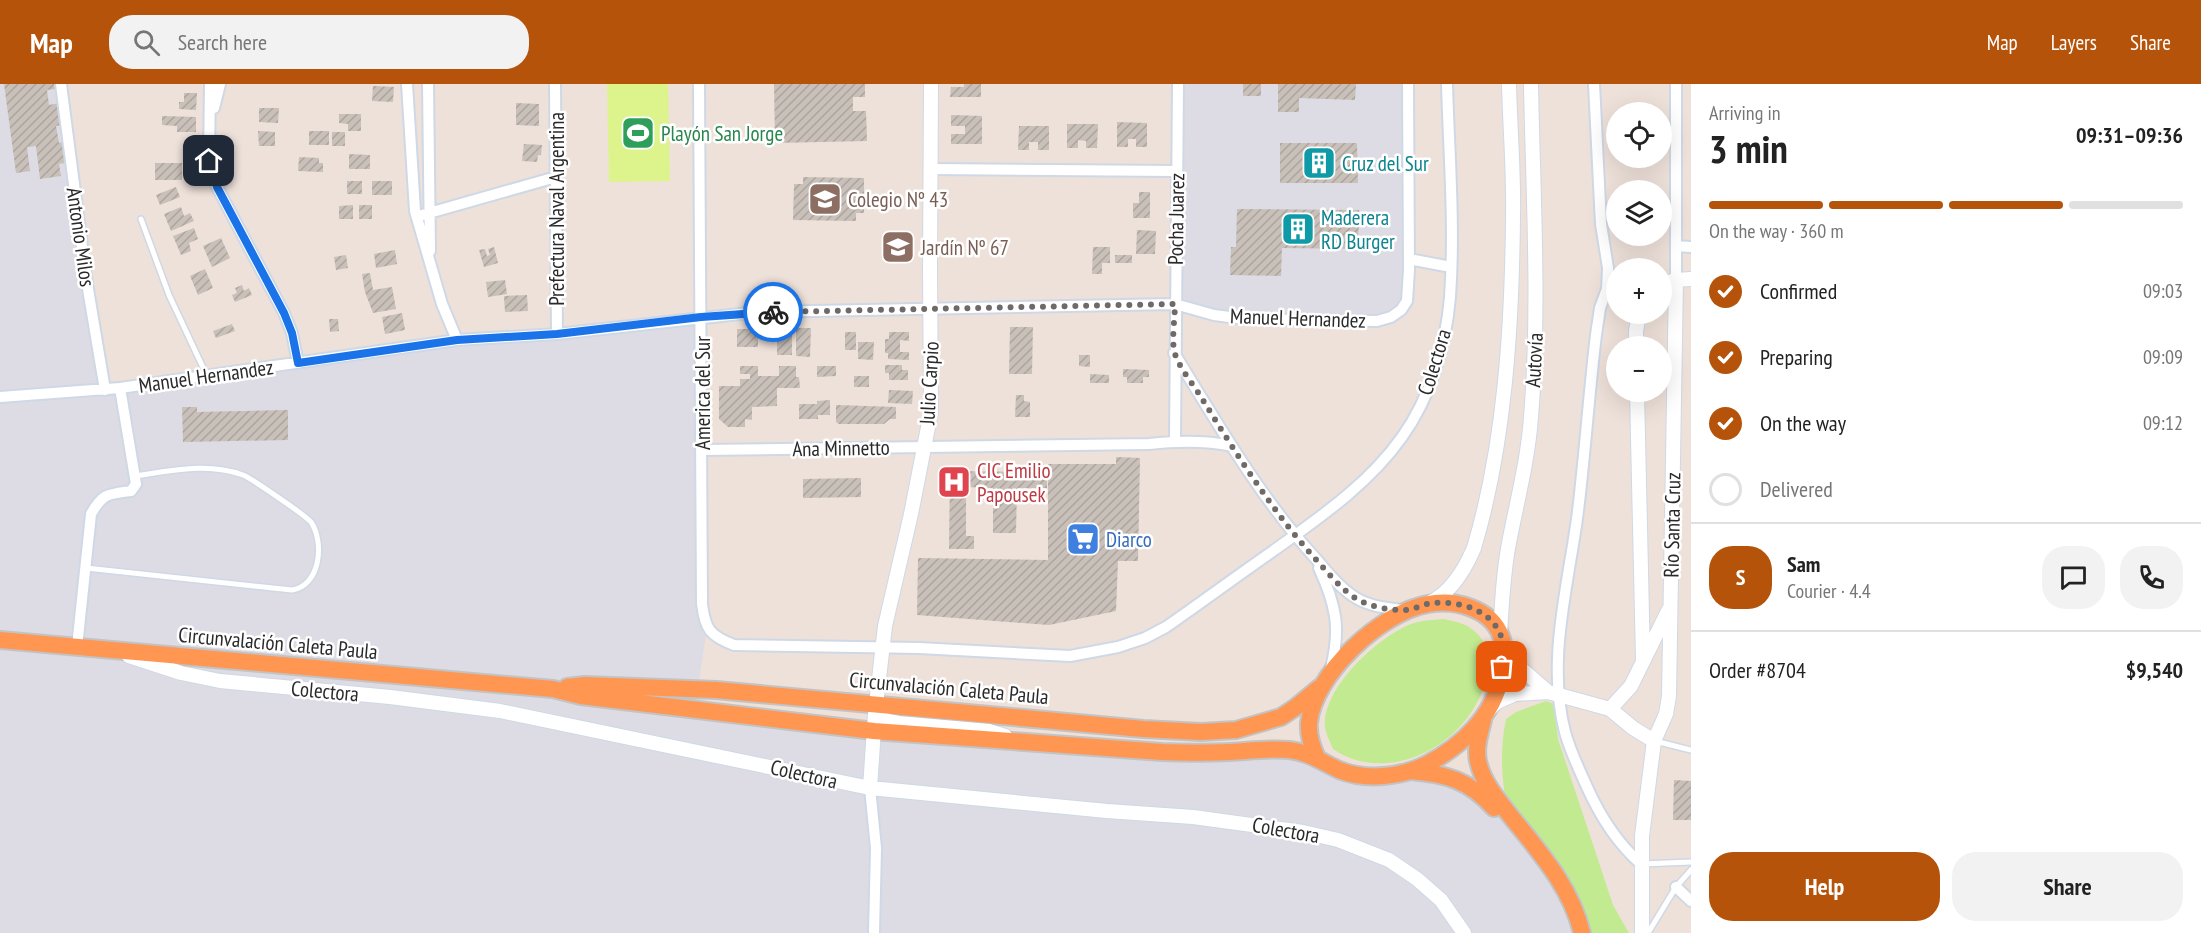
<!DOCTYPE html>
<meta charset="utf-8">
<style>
:root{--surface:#fff;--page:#f2f2f2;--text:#222;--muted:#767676;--line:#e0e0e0;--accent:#b45309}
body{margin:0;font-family:"PT Sans Narrow",sans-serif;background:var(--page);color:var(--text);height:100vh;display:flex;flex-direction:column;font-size:22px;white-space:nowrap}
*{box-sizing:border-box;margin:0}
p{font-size:20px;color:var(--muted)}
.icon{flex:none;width:33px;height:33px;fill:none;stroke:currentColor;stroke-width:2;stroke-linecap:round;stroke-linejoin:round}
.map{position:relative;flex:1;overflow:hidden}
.details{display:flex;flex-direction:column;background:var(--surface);width:510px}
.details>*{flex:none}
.buttons{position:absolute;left:1606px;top:18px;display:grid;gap:12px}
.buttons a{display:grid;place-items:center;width:66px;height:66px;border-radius:50%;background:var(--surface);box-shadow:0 6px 24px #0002;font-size:30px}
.pin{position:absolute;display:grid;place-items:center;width:51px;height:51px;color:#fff;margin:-26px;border-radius:12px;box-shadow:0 3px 9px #0006}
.courier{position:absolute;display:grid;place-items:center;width:60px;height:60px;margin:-30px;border:4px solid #1a73e8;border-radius:50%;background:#fff;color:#222;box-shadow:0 2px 8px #0007}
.head em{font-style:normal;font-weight:700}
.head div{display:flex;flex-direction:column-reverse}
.head{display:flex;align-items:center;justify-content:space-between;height:102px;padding:0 18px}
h1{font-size:39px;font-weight:700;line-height:45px}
.bar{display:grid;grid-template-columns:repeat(4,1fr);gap:9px 6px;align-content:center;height:72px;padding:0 18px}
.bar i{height:8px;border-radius:4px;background:var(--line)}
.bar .current{background:var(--accent)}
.bar p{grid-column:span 4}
.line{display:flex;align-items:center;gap:15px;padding:0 18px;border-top:2px solid var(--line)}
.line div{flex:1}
.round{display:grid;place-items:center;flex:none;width:63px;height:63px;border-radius:24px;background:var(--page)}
ol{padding:0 18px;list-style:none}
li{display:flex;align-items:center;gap:18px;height:66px}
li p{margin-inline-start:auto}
li .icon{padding:6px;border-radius:50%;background:var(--accent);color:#fff;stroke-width:4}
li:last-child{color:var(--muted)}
li i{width:33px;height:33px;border:3px solid var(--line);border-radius:50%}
.button{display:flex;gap:12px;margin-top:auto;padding:12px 18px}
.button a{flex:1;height:69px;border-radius:24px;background:var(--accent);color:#fff;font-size:24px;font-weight:700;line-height:69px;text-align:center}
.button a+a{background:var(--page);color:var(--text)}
header{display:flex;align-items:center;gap:36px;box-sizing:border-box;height:84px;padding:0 30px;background:var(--accent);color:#fff}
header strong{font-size:28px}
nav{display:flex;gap:33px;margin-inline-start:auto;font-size:21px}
.search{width:420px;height:54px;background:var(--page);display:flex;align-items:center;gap:15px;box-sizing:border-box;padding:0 21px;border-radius:24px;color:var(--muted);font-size:22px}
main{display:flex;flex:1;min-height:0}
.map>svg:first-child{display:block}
.industrial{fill:#dddce5}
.grass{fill:#c2eb91}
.pitch{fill:#ddf38b}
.building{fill:url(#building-hatch)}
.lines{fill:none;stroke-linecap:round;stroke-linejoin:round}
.service-casing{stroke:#cfd8e5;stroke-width:8}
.minor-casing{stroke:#cfd8e5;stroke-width:14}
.tertiary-casing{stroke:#cfd8e5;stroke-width:16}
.trunk-casing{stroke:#c3c3c3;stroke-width:20}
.service{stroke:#fff;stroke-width:5}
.minor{stroke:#fff;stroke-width:10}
.tertiary{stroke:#fff;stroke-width:14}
.trunk{stroke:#ff9651;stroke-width:16}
.done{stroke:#6f6a68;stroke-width:6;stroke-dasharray:0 10.8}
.route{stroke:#1a73e8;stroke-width:8}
.labels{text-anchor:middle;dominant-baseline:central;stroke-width:5;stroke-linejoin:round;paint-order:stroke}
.leisure-label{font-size:21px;fill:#27864d;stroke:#fff;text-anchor:start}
.culture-label{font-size:21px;fill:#0d838f;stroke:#fff;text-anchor:start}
.education-label{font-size:21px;fill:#785e54;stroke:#fff;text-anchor:start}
.street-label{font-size:21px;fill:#2a2a2a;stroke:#fff}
.health-label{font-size:21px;fill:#be3a42;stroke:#fff;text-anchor:start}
.shop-label{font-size:21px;fill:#366cbe;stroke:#fff;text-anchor:start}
</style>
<header>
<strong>Map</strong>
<div class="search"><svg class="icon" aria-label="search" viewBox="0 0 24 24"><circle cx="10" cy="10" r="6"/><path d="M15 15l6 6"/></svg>Search here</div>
<nav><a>Map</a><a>Layers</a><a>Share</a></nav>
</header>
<main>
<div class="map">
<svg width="1691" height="849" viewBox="0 0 1691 849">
<defs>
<pattern id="building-hatch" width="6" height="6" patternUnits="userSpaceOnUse" patternTransform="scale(1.5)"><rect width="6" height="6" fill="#c8c0b9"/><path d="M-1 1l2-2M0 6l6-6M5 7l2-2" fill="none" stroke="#aca59f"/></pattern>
</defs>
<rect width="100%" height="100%" fill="#eee1da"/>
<!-- industrial -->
<path class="industrial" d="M0,0H61L105,306L457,256L701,233L707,544L698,604L697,626L874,647L1264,666L1340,686L1410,687L1485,714L1529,767L1548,794L1569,838L1572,849H0Z
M1178,0H1408L1407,217L1391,233L1245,235L1175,220Z"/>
<!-- grass -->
<path class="grass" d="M1443,535C1454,537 1465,539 1473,546C1485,555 1489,569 1488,583C1481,653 1394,706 1333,665C1330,658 1326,650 1325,643C1322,604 1378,553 1411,540C1421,536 1433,536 1443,535Z
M1546,617L1554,620L1558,655L1613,821L1629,849H1587L1507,722C1501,694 1500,664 1506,635L1516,628Z"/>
<!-- pitch -->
<path class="pitch" d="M607,0H668L670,97L609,98Z"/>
<!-- building -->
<path class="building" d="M4,0H54L55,5L47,6L49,21L60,19L62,41L56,42L59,59L68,57L71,78L59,80L61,92L40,95L36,62L27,63L30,87L16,89Z
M774,0H865V13H853V27H866L867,57L775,59Z
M964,0H981V13H950L951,3H964Z
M1243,0H1261V12H1243Z
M1278,0H1356L1355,16L1299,14V28H1278Z
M373,2L394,3L393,18L372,17Z
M184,9H197L196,26L179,25V18H184Z
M516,19L539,20V42L516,41Z
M259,24H279L278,39L259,38Z
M339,30H361V47H348V40L339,39Z
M951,31L982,32V60H951V50H965V42H951Z
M162,32L196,33V48H177V42L162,41Z
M1117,38L1147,39V63H1136V55H1128V63H1117Z
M1067,40H1098L1097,64H1086V57L1078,56V64H1067Z
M1019,42H1049V66H1038V58H1029V66H1018Z
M258,47L275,48V62H259Z
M309,47H329V61H309Z
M332,48H345V62H332Z
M1280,59H1357L1358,99H1280Z
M524,60L542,61L541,71H538L537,78L522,77Z
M349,70L370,71V85H349Z
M299,73L319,74V79H323V88L298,87Z
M155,79H182V96H155Z
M803,93L864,94V129H856V137L793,136L794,100H803Z
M347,97H362V110H347Z
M372,97H392V111H372Z
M176,103L180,113L160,121L156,111Z
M1139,108H1150V134H1133V119H1139Z
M353,121V135H339V122Z
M359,121H372V135H359Z
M181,123L184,132L190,129L194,137L171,147L164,130Z
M1237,125L1359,126L1358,165L1282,164L1281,192L1230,191L1231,163H1236Z
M194,144L198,155L189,159L191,167L181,171L173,152Z
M1137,146L1156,147L1155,170H1136Z
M221,154L230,174L212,183L203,162Z
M494,163L498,179L484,183L479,166L485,165L487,172L490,171L488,165Z
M1093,163H1110V179H1102V190H1092Z
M395,166L397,180L376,184L374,170Z
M346,171L348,184L336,186L334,173Z
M1115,171H1132V179H1115Z
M205,185L213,204L198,211L190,192Z
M370,189L373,206L392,203L396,225L373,229L365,208L362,190Z
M505,196L507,210L488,213L486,198Z
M242,201L244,207L249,204L252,211L235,218L232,211L237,209L235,204Z
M527,211L528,227L505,228L504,212Z
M402,229L405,246L385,250L382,233Z
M329,235H338L339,247L330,248Z
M232,240L235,247L216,254L213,247Z
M1010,243H1033L1032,290H1009Z
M785,244V250H792V271H777V245Z
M796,244H811L810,273L796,272Z
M737,245H758V263H737Z
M845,248H856V266H845Z
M889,248H909V257L900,256V268H909V276L888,275V269H885V255H889Z
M858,258H874L873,276L858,275Z
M1079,271H1090V283L1079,282Z
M885,281H902V286H908V296H889V289H885Z
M740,282H758V292H779V282H796V293H799L800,304H777V322L752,323V336L745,335V343H728L719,335V302H740V295H750V290H740Z
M817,282H836V292L817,293Z
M1123,285L1149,286V293H1143V299H1127V293H1123Z
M1090,290L1109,291V299H1090Z
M854,292H869V303H854Z
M889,306L913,307L912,320L888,319Z
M1016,311H1024V317L1030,318V333H1015Z
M830,316V331H818V335H799V320H817V317Z
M836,321L896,323V335H890L884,340H839L836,338Z
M182,323H197V328L288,326V356L183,358Z
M1116,373L1140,374L1138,477H1118L1116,527L1049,541L917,531L918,474L1048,476V380H1116Z
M950,387L1047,388V404H1017L1016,449H993V404L966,403V452H974V465H949Z
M861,394V413L803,414V395Z
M1674,696L1691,697V736H1673Z"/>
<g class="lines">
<defs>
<path id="service" d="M141,135L169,211L207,292
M86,484L292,506C320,502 325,459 311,438C306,432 251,394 243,391C207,378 171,387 135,392
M1655,657L1691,666
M1642,780L1691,778
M1648,849L1676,803L1691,786"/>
<path id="minor" d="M61,0L86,193L105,306
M210,0L209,77L217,103L284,229L292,249L298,279
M407,0L415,127L442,220L457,256
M428,0L430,167
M555,0L557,250
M699,0L702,520C705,545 710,552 734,561L919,564L1070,572L1118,563L1145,554L1166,543C1202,518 1237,492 1273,467C1319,434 1369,400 1402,353C1430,314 1446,262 1450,213C1455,143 1449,71 1447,0
M1594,0L1601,140L1608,184L1607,205L1600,224L1596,251C1589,309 1585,369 1578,427C1569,499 1546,575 1565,648C1570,667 1579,685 1587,703C1600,732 1617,759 1641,780
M214,24L220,0
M931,85L1176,87
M422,131L556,93
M1676,162L1691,163
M1409,175L1451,183
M1676,196V0
M1174,269C1218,340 1260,414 1317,476C1328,489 1341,505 1356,514C1371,523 1387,524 1404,526
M0,313L120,304L457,256L557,250L758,228L1175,220L1214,231L1245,235L1377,237L1391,233L1401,226L1407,217L1409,186L1408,0
M1175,357L1178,0
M702,366L1149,360C1177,357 1204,356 1232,362
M1319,484C1336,521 1341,544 1331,584
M77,563L91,430C103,409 108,410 131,407L136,400L120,304
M870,704L876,764L874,849
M1676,803L1691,817"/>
<path id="tertiary" d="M1662,200L1676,196L1691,195
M1636,262V247L1639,230
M1637,308L1643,576
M1429,519C1451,509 1465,485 1474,464C1505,360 1512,241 1513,133C1514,89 1510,44 1509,0
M1500,550C1502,519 1503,489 1509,459C1517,417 1528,376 1531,333C1540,222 1533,111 1531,0
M1504,559L1516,580L1548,608
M129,572L181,589L220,597L390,613L500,627L870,704L1107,727L1193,733L1303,748L1338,756L1389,776L1417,795L1441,816L1464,849
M1610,625L1631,602L1668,527
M1489,626L1497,618L1515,610L1548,608L1610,625L1633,644L1654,657L1642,752V849
M875,630L888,637L899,639L989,647L1005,652
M1654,657L1666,630L1669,612L1676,196
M870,704L875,630L885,542L911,430L931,328L930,185L931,0"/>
<path id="trunk" d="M0,556L553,605L581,612L874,647L1162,668C1185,669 1207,669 1230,668C1250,667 1270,664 1289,666C1308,668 1322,678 1339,686C1366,697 1402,693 1427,680C1462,662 1493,632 1501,593C1503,580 1506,564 1501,552C1491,524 1454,515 1428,520C1381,528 1313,591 1309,639C1308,652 1312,663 1317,674
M567,603L585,601L716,606L1143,645L1201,648L1236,646L1281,633L1296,623L1319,604
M1483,636C1480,649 1475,663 1478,677C1483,700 1499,717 1513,735C1542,771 1571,804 1582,849
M1411,687C1446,690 1469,696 1494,724"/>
</defs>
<!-- service casing -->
<use href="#service" class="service-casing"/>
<!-- minor casing -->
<use href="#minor" class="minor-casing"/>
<!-- tertiary casing -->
<use href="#tertiary" class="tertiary-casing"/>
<!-- trunk casing -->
<use href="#trunk" class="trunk-casing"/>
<!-- service -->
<use href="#service" class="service"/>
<!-- minor -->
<use href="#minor" class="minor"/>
<!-- tertiary -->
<use href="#tertiary" class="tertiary"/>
<!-- trunk -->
<use href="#trunk" class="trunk"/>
</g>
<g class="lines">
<!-- done -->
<path class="done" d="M773,228L1175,220C1175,233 1171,259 1175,270C1180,285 1193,300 1201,313C1237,371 1274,430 1320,480C1331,492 1343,507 1357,515C1371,523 1388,526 1405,526C1414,526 1423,520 1432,519C1458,517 1490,524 1501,552C1505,561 1503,573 1502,583"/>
<!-- route -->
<path class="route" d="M209,77L217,103L284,229L292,249L298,279L457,256L557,250L701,233L773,228"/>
</g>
<!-- icons -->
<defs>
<symbol id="stadium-square" viewBox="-11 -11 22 22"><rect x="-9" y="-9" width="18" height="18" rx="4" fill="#2e9e5b" stroke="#fff"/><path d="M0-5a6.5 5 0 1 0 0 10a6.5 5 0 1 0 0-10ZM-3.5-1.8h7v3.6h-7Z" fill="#fff"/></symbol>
<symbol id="building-square" viewBox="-11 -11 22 22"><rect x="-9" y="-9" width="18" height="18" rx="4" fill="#0f9aa8" stroke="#fff"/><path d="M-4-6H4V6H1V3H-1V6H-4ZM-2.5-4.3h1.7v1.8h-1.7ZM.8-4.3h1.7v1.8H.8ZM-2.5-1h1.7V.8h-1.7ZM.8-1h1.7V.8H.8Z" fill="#fff"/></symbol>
<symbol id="school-square" viewBox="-11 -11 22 22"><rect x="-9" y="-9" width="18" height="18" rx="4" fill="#8d6e63" stroke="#fff"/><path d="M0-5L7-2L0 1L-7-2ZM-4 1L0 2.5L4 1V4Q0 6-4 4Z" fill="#fff"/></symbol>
<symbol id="hospital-square" viewBox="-11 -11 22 22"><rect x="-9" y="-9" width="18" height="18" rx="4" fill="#e0444e" stroke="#fff"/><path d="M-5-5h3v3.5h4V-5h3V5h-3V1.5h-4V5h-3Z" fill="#fff"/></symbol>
<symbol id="supermarket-square" viewBox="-11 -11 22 22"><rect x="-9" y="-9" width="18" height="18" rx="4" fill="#3f7fe0" stroke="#fff"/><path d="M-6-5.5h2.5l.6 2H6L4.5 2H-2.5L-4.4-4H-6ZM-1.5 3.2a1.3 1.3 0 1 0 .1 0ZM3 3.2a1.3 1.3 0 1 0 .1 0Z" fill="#fff"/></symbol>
</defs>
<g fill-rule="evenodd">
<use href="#stadium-square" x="619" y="30" width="38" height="38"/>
<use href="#building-square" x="1300" y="60" width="38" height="38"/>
<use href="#school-square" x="806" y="96" width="38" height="38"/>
<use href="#building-square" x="1279" y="126" width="38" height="38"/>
<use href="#school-square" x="879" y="144" width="38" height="38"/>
<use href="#hospital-square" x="935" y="379" width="38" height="38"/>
<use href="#supermarket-square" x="1064" y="436" width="38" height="38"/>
</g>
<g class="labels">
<!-- leisure labels -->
<g class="leisure-label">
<text x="661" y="49">Playón San Jorge</text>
</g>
<!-- culture labels -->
<g class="culture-label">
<text x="1342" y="79">Cruz del Sur</text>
<text x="1321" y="133">Maderera<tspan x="1321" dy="24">RD Burger</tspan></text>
</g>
<!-- education labels -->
<g class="education-label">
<text x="848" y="115">Colegio Nº 43</text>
<text x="921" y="163">Jardín Nº 67</text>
</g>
<!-- street labels -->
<g class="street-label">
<text transform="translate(556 125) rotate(-90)">Prefectura Naval Argentina</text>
<text transform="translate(1176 135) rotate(-89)">Pocha Juarez</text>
<text transform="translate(81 153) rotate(82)">Antonio Milos</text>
<text transform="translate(1298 234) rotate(2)">Manuel Hernandez</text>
<text transform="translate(1534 276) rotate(-87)">Autovía</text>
<text transform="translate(1434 278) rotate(-73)">Colectora</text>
<text transform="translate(206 292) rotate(-8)">Manuel Hernandez</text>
<text transform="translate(929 299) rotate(-87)">Julio Carpio</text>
<text transform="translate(702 309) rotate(-90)">America del Sur</text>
<text transform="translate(841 364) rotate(-1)">Ana Minnetto</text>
<text transform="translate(1672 441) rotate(-89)">Río Santa Cruz</text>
<text transform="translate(278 559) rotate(5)">Circunvalación Caleta Paula</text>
<text transform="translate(949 604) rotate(5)">Circunvalación Caleta Paula</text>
<text transform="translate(325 607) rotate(5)">Colectora</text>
<text transform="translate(804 690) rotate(13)">Colectora</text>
<text transform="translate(1286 746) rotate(10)">Colectora</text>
</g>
<!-- health labels -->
<g class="health-label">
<text x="977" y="386">CIC Emilio<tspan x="977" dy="24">Papousek</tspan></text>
</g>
<!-- shop labels -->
<g class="shop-label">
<text x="1106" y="455">Diarco</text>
</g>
</g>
</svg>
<div class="buttons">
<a><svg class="icon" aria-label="locate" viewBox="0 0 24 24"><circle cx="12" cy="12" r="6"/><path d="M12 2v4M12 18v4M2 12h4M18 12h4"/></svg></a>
<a><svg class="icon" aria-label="layers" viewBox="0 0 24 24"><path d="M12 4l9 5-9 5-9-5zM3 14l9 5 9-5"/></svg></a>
<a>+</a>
<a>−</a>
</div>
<div class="pin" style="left:1502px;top:583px;background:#ea580c"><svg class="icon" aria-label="bag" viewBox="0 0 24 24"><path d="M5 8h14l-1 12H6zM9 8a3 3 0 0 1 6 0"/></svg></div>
<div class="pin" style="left:209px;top:77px;background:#1f2937"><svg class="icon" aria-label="home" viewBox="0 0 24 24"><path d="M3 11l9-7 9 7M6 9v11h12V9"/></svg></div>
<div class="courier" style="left:773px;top:228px"><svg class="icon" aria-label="bike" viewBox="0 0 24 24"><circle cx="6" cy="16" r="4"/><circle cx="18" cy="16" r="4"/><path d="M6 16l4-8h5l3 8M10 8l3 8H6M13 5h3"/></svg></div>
</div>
<section class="details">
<div class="head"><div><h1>3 min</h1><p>Arriving in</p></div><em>09:31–09:36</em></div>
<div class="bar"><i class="current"></i><i class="current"></i><i class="current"></i><i></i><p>On the way · 360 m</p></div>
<ol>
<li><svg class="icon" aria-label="check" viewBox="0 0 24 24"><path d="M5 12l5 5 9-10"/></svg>Confirmed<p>09:03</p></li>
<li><svg class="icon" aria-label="check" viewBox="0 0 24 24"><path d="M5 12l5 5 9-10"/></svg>Preparing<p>09:09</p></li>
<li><svg class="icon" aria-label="check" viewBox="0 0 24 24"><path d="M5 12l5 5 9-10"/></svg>On the way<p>09:12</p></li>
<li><i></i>Delivered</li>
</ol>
<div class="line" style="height:108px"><b class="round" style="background:var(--accent);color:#fff">S</b><div><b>Sam</b><p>Courier · 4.4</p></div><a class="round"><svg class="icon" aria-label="chat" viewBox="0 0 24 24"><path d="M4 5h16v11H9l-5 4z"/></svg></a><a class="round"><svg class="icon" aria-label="phone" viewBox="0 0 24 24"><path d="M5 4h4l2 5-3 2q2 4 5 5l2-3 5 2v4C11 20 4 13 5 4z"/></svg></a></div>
<div class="line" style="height:78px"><div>Order #8704</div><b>$9,540</b></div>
<div class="button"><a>Help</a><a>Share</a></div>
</section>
</main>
